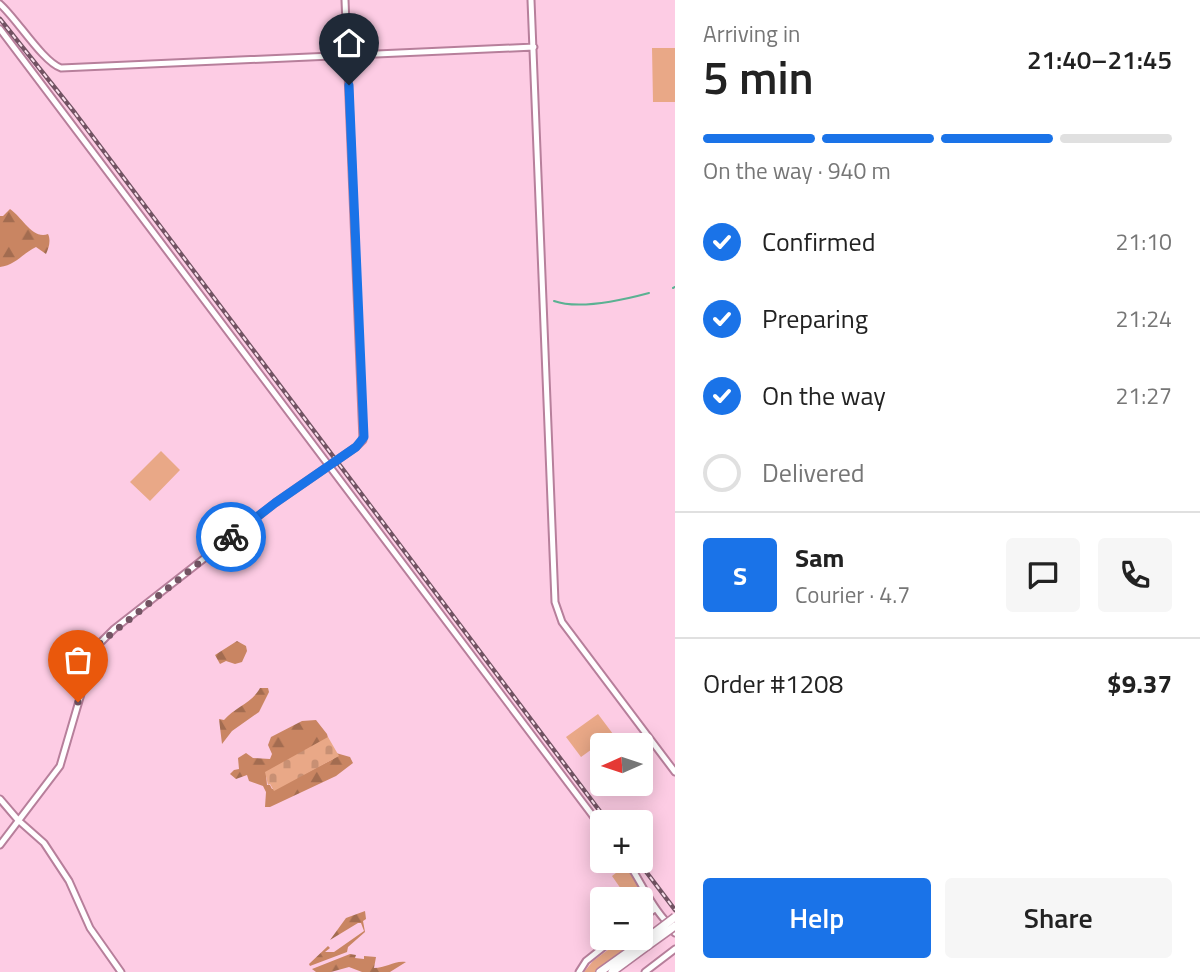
<!DOCTYPE html>
<meta charset="utf-8">
<style>
:root{--surface:#fff;--page:#f6f6f6;--text:#222;--muted:#767676;--line:#e0e0e0;--accent:#1a73e8}
body{margin:0;font-family:"Titillium Web",sans-serif;background:var(--page);color:var(--text);height:100vh;display:flex;flex-direction:column;font-size:26px;white-space:nowrap}
*{box-sizing:border-box;margin:0}
p{font-size:23px;color:var(--muted)}
.icon{flex:none;width:38px;height:38px;fill:none;stroke:currentColor;stroke-width:2;stroke-linecap:round;stroke-linejoin:round}
.map{position:relative;flex:1;overflow:hidden}
.sheet{display:flex;flex-direction:column;background:var(--surface);width:525px}
.sheet>*{flex:none}
.needle{width:46px;rotate:267deg}
.controls{position:absolute;left:590px;top:733px;display:grid;gap:14px}
.controls a{display:grid;place-items:center;width:63px;height:63px;border-radius:7px;background:var(--surface);box-shadow:0 4px 18px #0003;font-size:35px}
.pin{position:absolute;display:grid;place-items:center;width:60px;height:60px;color:#fff;margin:-72px -30px;border-radius:50% 50% 50% 0;rotate:-45deg;box-shadow:0 0 7px #0007}
.pin .icon{rotate:45deg}
.courier{position:absolute;display:grid;place-items:center;width:70px;height:70px;margin:-35px;border:5px solid #1a73e8;border-radius:50%;background:#fff;color:#222;box-shadow:0 2px 9px #0007}
.overview em{font-style:normal;font-weight:600}
.overview div{display:flex;flex-direction:column-reverse}
.overview{display:flex;align-items:center;justify-content:space-between;height:119px;padding:0 28px}
h1{font-size:46px;font-weight:600;line-height:52px}
.bar{display:grid;grid-template-columns:repeat(4,1fr);gap:10px 7px;align-content:center;height:84px;padding:0 28px}
.bar i{height:9px;border-radius:5px;background:var(--line)}
.bar .on{background:var(--accent)}
.bar p{grid-column:span 4}
.line{display:flex;align-items:center;gap:18px;padding:0 28px;border-top:2px solid var(--line)}
.line div{flex:1}
.round{display:grid;place-items:center;flex:none;width:74px;height:74px;border-radius:7px;background:var(--page)}
ol{padding:0 28px;list-style:none}
li{display:flex;align-items:center;gap:21px;height:77px}
li p{margin-inline-start:auto}
li .icon{padding:7px;border-radius:50%;background:var(--accent);color:#fff;stroke-width:4}
li:last-child{color:var(--muted)}
li i{width:38px;height:38px;border:4px solid var(--line);border-radius:50%}
.action{display:flex;gap:14px;margin-top:auto;padding:14px 28px}
.action a{flex:1;height:80px;border-radius:7px;background:var(--accent);color:#fff;font-size:28px;font-weight:600;line-height:80px;text-align:center}
.action a+a{background:var(--page);color:var(--text)}
main{display:flex;flex:1;min-height:0}
.map>svg:first-child{display:block}
.green{fill:#e9a887}
.forest{fill:url(#forest-firs)}
.cemetery{fill:url(#cemetery-stones)}
.lines{fill:none;stroke-linecap:round;stroke-linejoin:round}
.stream{stroke:#5bb192;stroke-width:2}
.tertiary-casing{stroke:#b77f9b;stroke-width:9}
.secondary-casing{stroke:#b77f9b;stroke-width:9}
.primary-casing{stroke:#b77f9b;stroke-width:10}
.tertiary{stroke:#fff;stroke-width:5}
.secondary{stroke:#fff;stroke-width:5}
.primary{stroke:#fff;stroke-width:7}
.rail-casing{stroke:#725363;stroke-width:4.5}
.rail{stroke:#fae1ed;stroke-width:2;stroke-dasharray:5;stroke-linecap:butt}
.primary-bridge-casing{stroke:#b77f9b;stroke-width:10;stroke-linecap:butt}
.primary-bridge{stroke:#fff;stroke-width:7}
.done{stroke:#735463;stroke-width:7;stroke-dasharray:0 12.6}
.route{stroke:#1a73e8;stroke-width:9}
</style>
<main>
<div class="map">
<svg width="675" height="972" viewBox="0 0 675 972">
<defs>
<pattern id="forest-firs" width="22" height="20" patternUnits="userSpaceOnUse" patternTransform="scale(1.75)"><rect width="22" height="20" fill="#c98562"/><path d="M5 1l3.5 6h-7zM16 11l3.5 6h-7z" fill="#a36c50"/></pattern>
<pattern id="cemetery-stones" width="16" height="16" patternUnits="userSpaceOnUse" patternTransform="scale(1.75)"><rect width="16" height="16" fill="#e9a887"/><path d="M2 7V4a2 2 0 0 1 4 0v3zM10 15v-3a2 2 0 0 1 4 0v3z" fill="#c89074"/></pattern>
</defs>
<rect width="100%" height="100%" fill="#fdcce4"/>
<!-- green -->
<path class="green" d="M652,48H675V102H653Z
M161,451L180,470L150,501L130,482Z
M598,714L613,734L581,757L566,737Z
M625,866L642,890L645,906L641,911L640,900L628,899L612,876Z
M624,938L637,940L595,972H584L593,961Z"/>
<!-- forest -->
<path class="forest" d="M10,209C22,217 33,240 48,234C51,240 49,248 46,254L36,247C23,253 16,265 0,267V216H3Z
M237,641L246,646L247,651L242,662L235,664L226,661L220,664L215,655Z
M260,688H268L269,692L259,712L232,731L222,744L219,719L224,720C235,707 252,703 260,688Z
M316,720L327,734L329,741L266,774L267,785H270L272,789L277,788L333,759L336,756V753L350,757L353,763L336,776L270,807H265L266,792L263,786L249,781L247,775L236,779L230,774L234,770L239,769L238,758L246,753L253,758L270,759L272,754L268,745L271,737L302,721Z
M365,911L366,919L363,921L365,932L348,947L347,952L310,966L309,964L328,946L330,948L325,952H334L364,931L361,923H358L330,940L346,918Z
M350,954L356,955L355,958L364,959V956L376,957L374,968C386,968 395,960 406,962L390,972H362L349,967L331,972H316L312,969Z"/>
<!-- cemetery -->
<path class="cemetery" d="M328,737L339,756L274,791L270,784L268,785L265,772Z"/>
<g class="lines">
<!-- stream -->
<path class="stream" d="M673,288L675,287
M554,301C579,310 623,300 649,293"/>
<defs>
<path id="tertiary" d="M531,0L555,602L562,622L675,772
M0,4C17,19 43,62 61,68L534,47
M0,799L18,820L44,843L69,881L90,928L121,972
M0,845L60,766L93,653L100,643L114,629L275,503L356,447L363,440L345,0"/>
<path id="secondary" d="M0,29L602,828
M627,861C640,880 649,902 664,919
M640,919L655,909
M674,932L675,933
M579,972L586,961L615,938
M645,972L675,949"/>
<path id="primary" d="M600,972L642,942
M612,972L646,947"/>
</defs>
<!-- tertiary casing -->
<use href="#tertiary" class="tertiary-casing"/>
<!-- secondary casing -->
<use href="#secondary" class="secondary-casing"/>
<!-- primary casing -->
<use href="#primary" class="primary-casing"/>
<!-- tertiary -->
<use href="#tertiary" class="tertiary"/>
<!-- secondary -->
<use href="#secondary" class="secondary"/>
<!-- primary -->
<use href="#primary" class="primary"/>
<defs>
<path id="rail" d="M0,19L75,113L608,822
M638,861L675,910"/>
</defs>
<!-- rail casing -->
<use href="#rail" class="rail-casing"/>
<!-- rail -->
<use href="#rail" class="rail"/>
<defs>
<path id="primary-bridge" d="M642,942L675,917
M646,947L675,926"/>
</defs>
<!-- primary-bridge casing -->
<use href="#primary-bridge" class="primary-bridge-casing"/>
<!-- primary-bridge -->
<use href="#primary-bridge" class="primary-bridge"/>
</g>
<g class="lines">
<!-- done -->
<path class="done" d="M78,702L89,664L100,643L231,537"/>
<!-- route -->
<path class="route" d="M231,537L275,503L356,447L364,437L349,85"/>
</g>
</svg>
<div class="controls">
<a><svg class="needle" viewBox="-14 -14 28 28"><path d="M0-13l5 13h-10z" fill="#e53935"/><path d="M0 13l5-13h-10z" fill="#767676"/></svg></a>
<a>+</a>
<a>−</a>
</div>
<div class="pin" style="left:78px;top:702px;background:#ea580c"><svg class="icon" aria-label="bag" viewBox="0 0 24 24"><path d="M5 8h14l-1 12H6zM9 8a3 3 0 0 1 6 0"/></svg></div>
<div class="pin" style="left:349px;top:85px;background:#1f2937"><svg class="icon" aria-label="home" viewBox="0 0 24 24"><path d="M3 11l9-7 9 7M6 9v11h12V9"/></svg></div>
<div class="courier" style="left:231px;top:537px"><svg class="icon" aria-label="bike" viewBox="0 0 24 24"><circle cx="6" cy="16" r="4"/><circle cx="18" cy="16" r="4"/><path d="M6 16l4-8h5l3 8M10 8l3 8H6M13 5h3"/></svg></div>
</div>
<section class="sheet">
<div class="overview"><div><h1>5 min</h1><p>Arriving in</p></div><em>21:40–21:45</em></div>
<div class="bar"><i class="on"></i><i class="on"></i><i class="on"></i><i></i><p>On the way · 940 m</p></div>
<ol>
<li><svg class="icon" aria-label="check" viewBox="0 0 24 24"><path d="M5 12l5 5 9-10"/></svg>Confirmed<p>21:10</p></li>
<li><svg class="icon" aria-label="check" viewBox="0 0 24 24"><path d="M5 12l5 5 9-10"/></svg>Preparing<p>21:24</p></li>
<li><svg class="icon" aria-label="check" viewBox="0 0 24 24"><path d="M5 12l5 5 9-10"/></svg>On the way<p>21:27</p></li>
<li><i></i>Delivered</li>
</ol>
<div class="line" style="height:126px"><b class="round" style="background:var(--accent);color:#fff">S</b><div><b>Sam</b><p>Courier · 4.7</p></div><a class="round"><svg class="icon" aria-label="chat" viewBox="0 0 24 24"><path d="M4 5h16v11H9l-5 4z"/></svg></a><a class="round"><svg class="icon" aria-label="phone" viewBox="0 0 24 24"><path d="M5 4h4l2 5-3 2q2 4 5 5l2-3 5 2v4C11 20 4 13 5 4z"/></svg></a></div>
<div class="line" style="height:91px"><div>Order #1208</div><b>$9.37</b></div>
<div class="action"><a>Help</a><a>Share</a></div>
</section>
</main>
